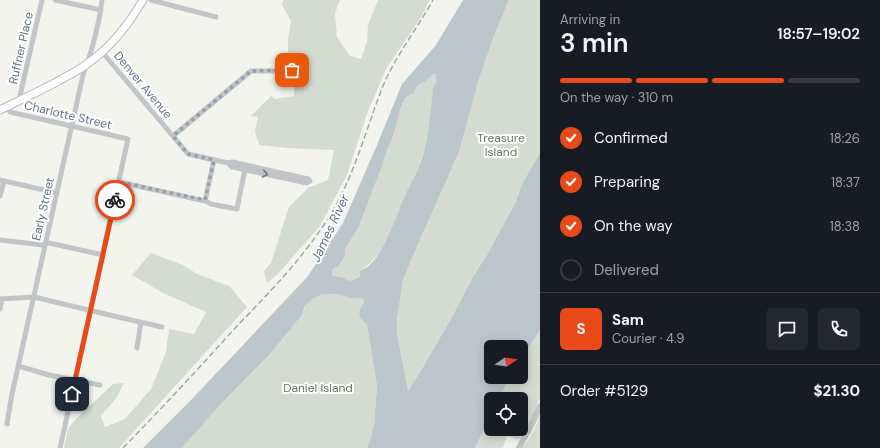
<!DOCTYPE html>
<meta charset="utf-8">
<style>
:root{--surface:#171b24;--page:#242831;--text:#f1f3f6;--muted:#9ea1a6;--line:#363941;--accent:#ea4a19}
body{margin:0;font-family:"DM Sans",sans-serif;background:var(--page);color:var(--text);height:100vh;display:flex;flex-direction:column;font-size:15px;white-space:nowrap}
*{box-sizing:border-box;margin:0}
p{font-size:13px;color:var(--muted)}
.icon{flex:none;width:22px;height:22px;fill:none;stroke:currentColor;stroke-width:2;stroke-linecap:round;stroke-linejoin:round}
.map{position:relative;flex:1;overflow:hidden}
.sheet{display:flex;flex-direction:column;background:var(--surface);width:340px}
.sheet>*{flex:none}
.needle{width:26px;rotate:77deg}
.tools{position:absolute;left:484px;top:340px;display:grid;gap:8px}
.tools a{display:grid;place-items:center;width:44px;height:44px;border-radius:6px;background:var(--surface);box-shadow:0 2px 10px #0003;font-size:20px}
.pin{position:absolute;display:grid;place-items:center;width:34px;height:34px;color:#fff;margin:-17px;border-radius:8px;box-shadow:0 2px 6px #0006}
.courier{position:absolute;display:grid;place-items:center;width:40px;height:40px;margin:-20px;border:3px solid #ea4a19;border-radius:50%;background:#fff;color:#222;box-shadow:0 1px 5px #0007}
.summary em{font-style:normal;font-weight:600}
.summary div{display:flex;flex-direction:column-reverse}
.summary{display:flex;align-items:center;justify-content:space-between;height:68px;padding:0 20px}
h1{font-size:26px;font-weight:600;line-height:30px}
.bar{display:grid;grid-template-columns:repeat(4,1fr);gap:6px 4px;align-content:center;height:48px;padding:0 20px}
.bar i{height:5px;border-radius:3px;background:var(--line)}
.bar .active{background:var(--accent)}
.bar p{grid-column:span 4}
.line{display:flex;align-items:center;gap:10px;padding:0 20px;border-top:1px solid var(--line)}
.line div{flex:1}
.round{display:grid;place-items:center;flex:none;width:42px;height:42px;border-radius:6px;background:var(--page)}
ol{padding:0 20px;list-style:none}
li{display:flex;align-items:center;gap:12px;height:44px}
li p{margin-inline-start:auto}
li .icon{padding:4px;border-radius:50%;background:var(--accent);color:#fff;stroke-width:4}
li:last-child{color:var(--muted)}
li i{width:22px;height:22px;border:2px solid var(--line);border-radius:50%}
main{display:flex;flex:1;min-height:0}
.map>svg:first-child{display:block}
.green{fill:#d4dbd0}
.water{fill:#bcc7cc;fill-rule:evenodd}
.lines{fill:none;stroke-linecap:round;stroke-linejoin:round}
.stream{stroke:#bcc7cc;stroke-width:1.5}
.secondary-casing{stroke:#b3b9bd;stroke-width:9}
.minor{stroke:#c1c5c8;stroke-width:5}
.tertiary{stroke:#c1c5c8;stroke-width:6}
.secondary{stroke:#fff;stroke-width:7}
.rail{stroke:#a1a8ad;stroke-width:1.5;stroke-dasharray:6 3;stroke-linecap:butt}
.oneway{stroke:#667886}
.done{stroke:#94a1a8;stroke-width:4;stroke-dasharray:0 7.2}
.route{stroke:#ea4a19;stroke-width:5}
.labels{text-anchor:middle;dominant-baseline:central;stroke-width:4;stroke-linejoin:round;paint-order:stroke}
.street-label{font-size:12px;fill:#617482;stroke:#fff}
.park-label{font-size:12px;fill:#657961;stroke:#fff}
.water-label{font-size:13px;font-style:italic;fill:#5d7780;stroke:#fff}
</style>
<main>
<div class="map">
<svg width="540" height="448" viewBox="0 0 540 448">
<rect width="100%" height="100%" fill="#f4f4ef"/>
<!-- green -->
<path class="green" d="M283,0H340L335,13L337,37L350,56L361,59L367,42L368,25L378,0H430L421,17L386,69L367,114L347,175L320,226L278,274L267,283L264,271L271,263L289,207L308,188L328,180L334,150L287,148L259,145L255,131L258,117L251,116L271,96L275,99L294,96V74L293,71L288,67V39L291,21L282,5Z
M509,0H540V153L523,182L516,201L487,255L474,275L452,317L408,391L397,333V320L403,280L415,251L459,152L479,79L494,36Z
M433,74H436V81L433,88C432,112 428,141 420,163C414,177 407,191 401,205C395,220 390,238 380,252C374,260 366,266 359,273L360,277L349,281L342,277L332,276V270L338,266L342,261L346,251V247L358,229L382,166L400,109L405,98L413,93L418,85L426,81Z
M151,253L183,265L197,274L229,286L247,307L119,448H64L68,429L75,420L113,384L124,383L117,397L101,416L105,427L125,419L151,389L166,352L169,329L194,334L206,312L163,293L132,275Z
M322,294H338L349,298L363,299L364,301L361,306L365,323L367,325L377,386L374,425L370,440L367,448H182L220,405L270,354L302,315L307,303L316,296Z
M540,330V398L530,424L520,439H516L508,436L506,438L503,448H475L491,415V429H521V399H499L510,377H521V360Z
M540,416V448H523L533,433Z"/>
<!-- water -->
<path class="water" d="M463,0H509L494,36L479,79L459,152L415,251L403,280L397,320V333L408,391L421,370L452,317L474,275L487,255L516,201L523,182L540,153V330L521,360V347H491V377H510L499,399H491V415L475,448H367L370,440L374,425L377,386L367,325C357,315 358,314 364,301L363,299L349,298L338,294H322L312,299L305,306L302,315L270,354L220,405L182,448H143L192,399L308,276L343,223L377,145L402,84L436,45ZM433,74H436V81L433,88C431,110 428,144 420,164C415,176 408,188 403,200C395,218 381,266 359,271L360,277L349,281L342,277L332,276V270L338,266L342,261L345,255L346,247L358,229L382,166L388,147L391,141L397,122L400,109L405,98L413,93L418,85L426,81Z"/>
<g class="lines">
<!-- stream -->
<path class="stream" d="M483,428H491"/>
<defs>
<path id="secondary" d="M0,110C28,96 61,82 87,64C110,48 129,24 143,0"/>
</defs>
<!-- secondary casing -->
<use href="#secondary" class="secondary-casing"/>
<!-- minor -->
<path class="minor" d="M55,0L101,10
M151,0L216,17
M102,52L188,154L228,163L233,162L308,179L310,181L307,183L232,167L228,163
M19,100L42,0
M7,106L10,112L128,139L60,448
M173,136L251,71H292
M0,180L57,193
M119,182L205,201L211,204L237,209L245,169
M0,196L4,181
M205,201L214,160
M0,240L43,245L49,243L103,255
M0,299L34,297L118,317L162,327
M0,309L2,299
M137,348L141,322
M18,366L49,375L100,385
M7,424L12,394L83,75C92,51 99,25 102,0"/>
<!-- tertiary -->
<path class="tertiary" d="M519,448L533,422L540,406"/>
<!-- secondary -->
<use href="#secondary" class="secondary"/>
<!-- rail -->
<path class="rail" d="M123,448C162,408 200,367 237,326C269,293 302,259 327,220C354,179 365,131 383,86C396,55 417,29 433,0"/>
</g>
<!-- one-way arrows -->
<defs><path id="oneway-chevron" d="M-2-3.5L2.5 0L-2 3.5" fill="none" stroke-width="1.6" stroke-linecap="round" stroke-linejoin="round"/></defs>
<use class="oneway" href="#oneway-chevron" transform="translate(265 174) rotate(12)"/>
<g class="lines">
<!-- done -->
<path class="done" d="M115,200L119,182L205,200L214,160L188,154L173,136L251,71L292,70"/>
<!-- route -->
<path class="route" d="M72,394L115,200"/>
</g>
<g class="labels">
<!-- street labels -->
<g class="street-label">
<text transform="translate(21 48) rotate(-77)">Ruffner Place</text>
<text transform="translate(143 85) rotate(50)">Denver Avenue</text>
<text transform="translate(68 115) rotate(13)">Charlotte Street</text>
<text transform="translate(43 209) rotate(-77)">Early Street</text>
</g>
<!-- park labels -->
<g class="park-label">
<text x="501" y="138">Treasure<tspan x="501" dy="14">Island</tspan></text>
<text x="318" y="388">Daniel Island</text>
</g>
<!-- water labels -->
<g class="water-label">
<text transform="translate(330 228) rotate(-65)">James River</text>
</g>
</g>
</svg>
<div class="tools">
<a><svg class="needle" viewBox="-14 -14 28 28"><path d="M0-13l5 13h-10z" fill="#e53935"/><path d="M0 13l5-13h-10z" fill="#9ea1a6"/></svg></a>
<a><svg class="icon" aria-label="locate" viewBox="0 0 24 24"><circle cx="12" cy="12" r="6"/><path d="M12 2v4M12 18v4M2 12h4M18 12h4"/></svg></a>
</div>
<div class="pin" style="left:292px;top:70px;background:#ea580c"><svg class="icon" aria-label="bag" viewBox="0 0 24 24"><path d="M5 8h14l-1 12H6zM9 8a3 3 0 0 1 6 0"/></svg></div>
<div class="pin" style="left:72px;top:394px;background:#1f2937"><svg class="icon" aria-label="home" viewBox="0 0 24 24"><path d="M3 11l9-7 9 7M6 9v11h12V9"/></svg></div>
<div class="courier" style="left:115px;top:200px"><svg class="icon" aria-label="bike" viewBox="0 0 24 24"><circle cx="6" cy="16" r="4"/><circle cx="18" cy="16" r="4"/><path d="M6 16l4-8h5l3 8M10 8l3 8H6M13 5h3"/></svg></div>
</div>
<section class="sheet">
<div class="summary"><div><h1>3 min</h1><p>Arriving in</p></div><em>18:57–19:02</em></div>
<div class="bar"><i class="active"></i><i class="active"></i><i class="active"></i><i></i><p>On the way · 310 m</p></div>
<ol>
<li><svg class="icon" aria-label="check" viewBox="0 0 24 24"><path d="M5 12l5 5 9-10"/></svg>Confirmed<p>18:26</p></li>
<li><svg class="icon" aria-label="check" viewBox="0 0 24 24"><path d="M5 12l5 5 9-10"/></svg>Preparing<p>18:37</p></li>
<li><svg class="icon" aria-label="check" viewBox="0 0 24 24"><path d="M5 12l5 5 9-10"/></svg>On the way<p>18:38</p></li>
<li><i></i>Delivered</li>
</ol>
<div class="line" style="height:72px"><b class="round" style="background:var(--accent);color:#fff">S</b><div><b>Sam</b><p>Courier · 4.9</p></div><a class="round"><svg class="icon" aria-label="chat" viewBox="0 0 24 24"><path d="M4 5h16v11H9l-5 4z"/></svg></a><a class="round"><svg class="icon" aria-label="phone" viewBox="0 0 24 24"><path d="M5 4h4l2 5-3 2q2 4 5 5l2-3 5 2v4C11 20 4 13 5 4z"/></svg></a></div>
<div class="line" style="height:52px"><div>Order #5129</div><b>$21.30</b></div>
</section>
</main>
